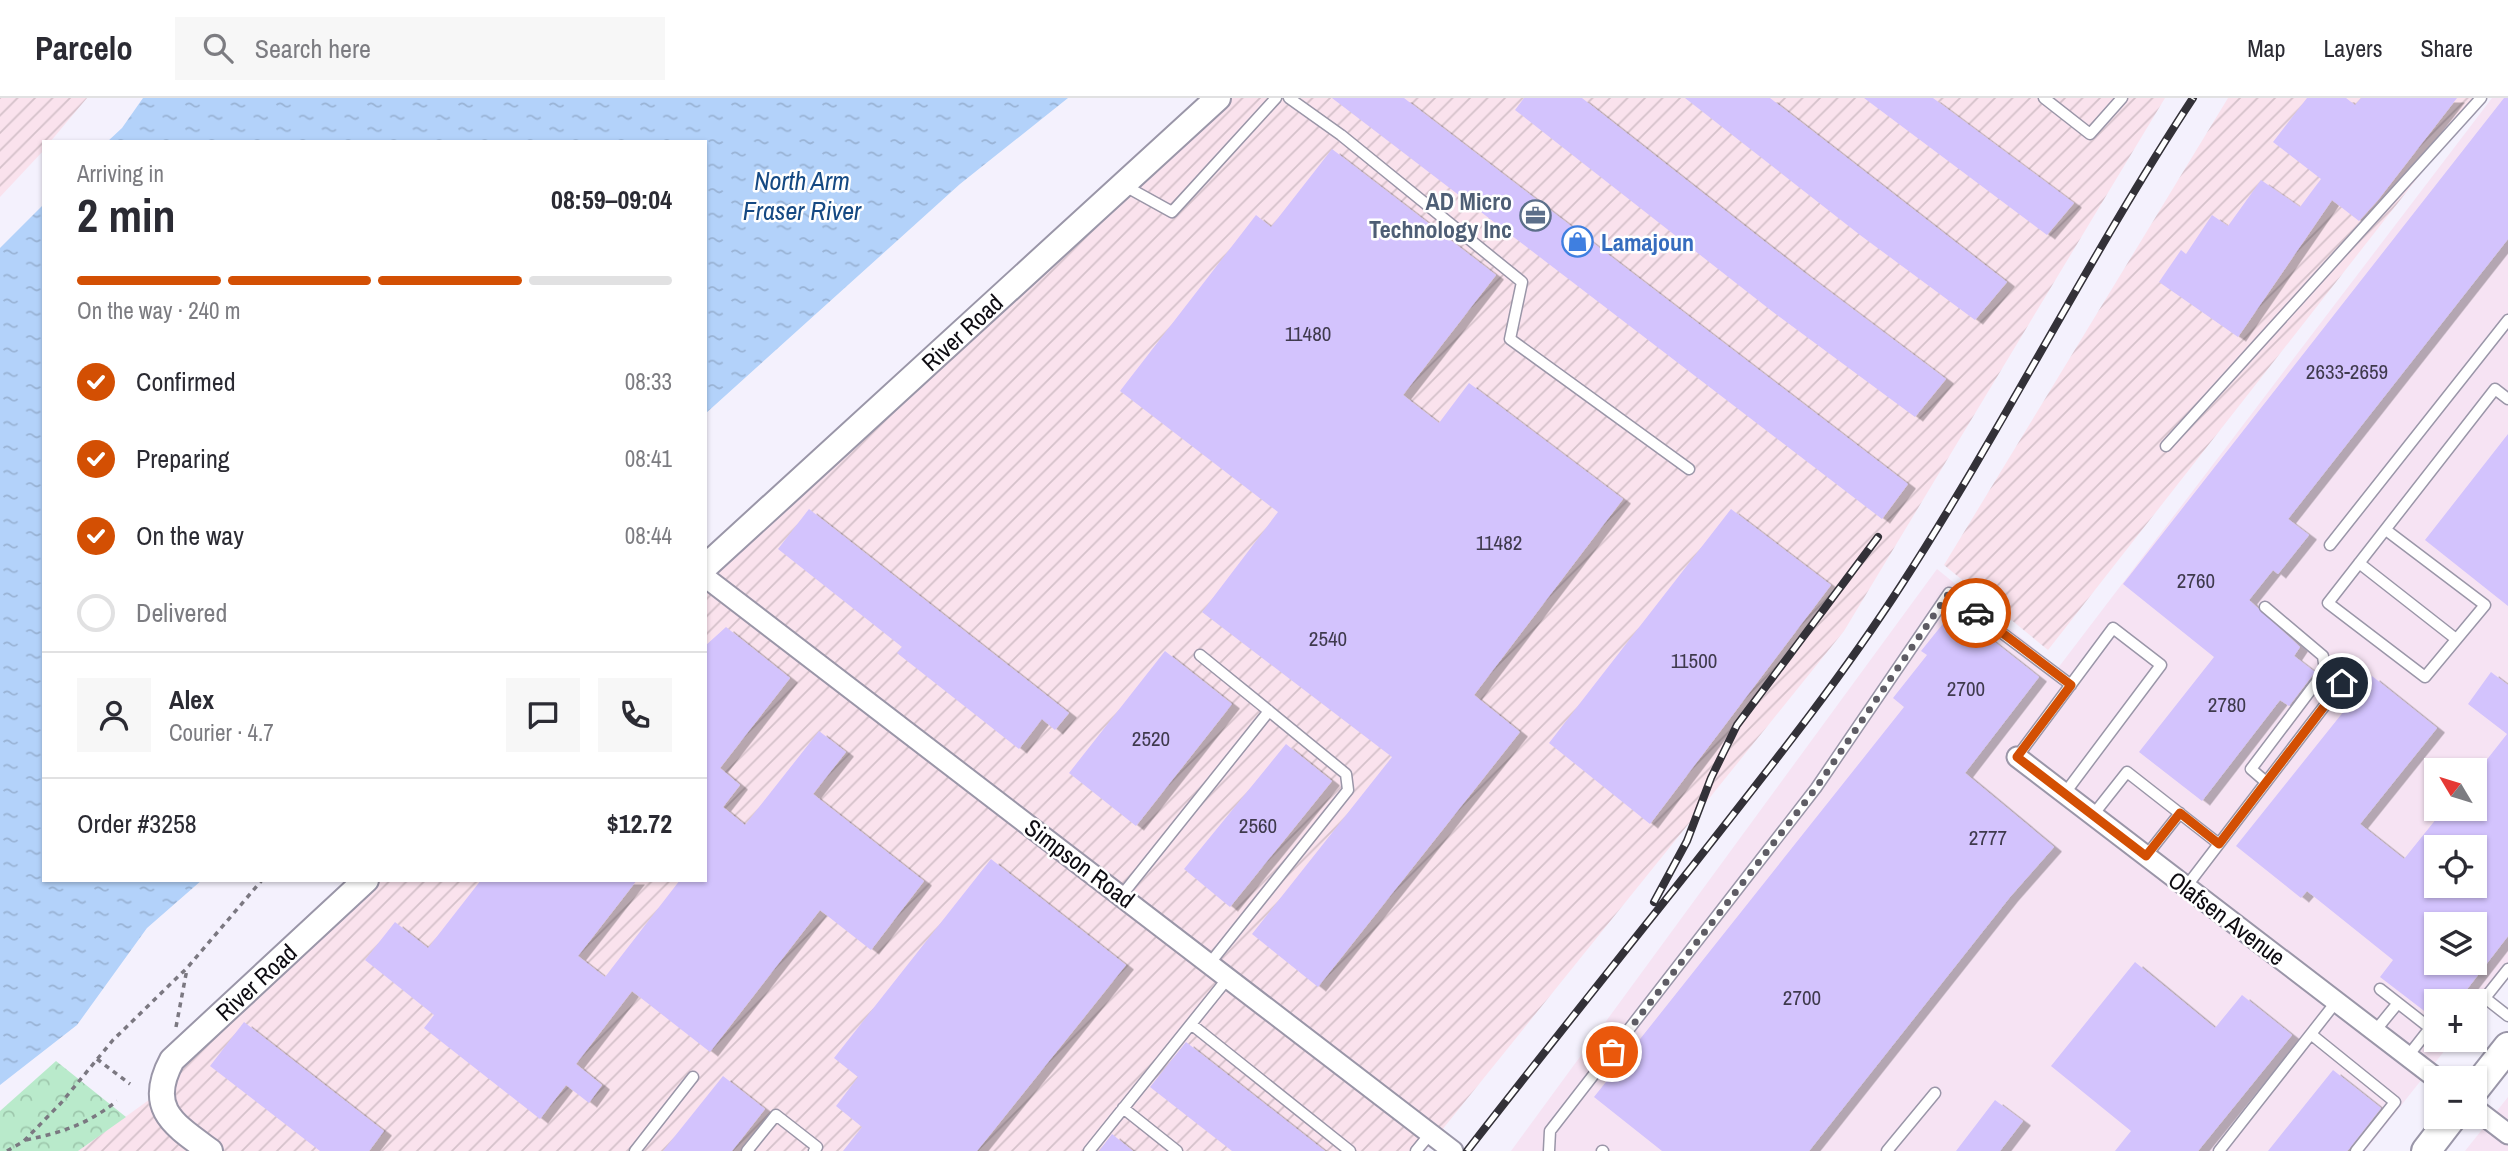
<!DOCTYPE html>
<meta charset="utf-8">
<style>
:root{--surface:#fff;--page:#f7f7f7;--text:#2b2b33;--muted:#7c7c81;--line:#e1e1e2;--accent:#d34f03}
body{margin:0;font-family:"Archivo Narrow",sans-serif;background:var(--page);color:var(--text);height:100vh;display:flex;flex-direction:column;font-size:26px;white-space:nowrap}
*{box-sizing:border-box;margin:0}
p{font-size:23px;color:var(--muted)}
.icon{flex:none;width:38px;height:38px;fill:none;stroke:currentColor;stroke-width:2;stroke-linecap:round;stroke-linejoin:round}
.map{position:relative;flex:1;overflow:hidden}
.panel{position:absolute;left:42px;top:42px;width:665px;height:742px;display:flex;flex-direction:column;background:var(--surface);border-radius:0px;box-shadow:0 2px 5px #0004}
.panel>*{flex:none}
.needle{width:46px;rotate:308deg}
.tools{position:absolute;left:2424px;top:660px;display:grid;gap:14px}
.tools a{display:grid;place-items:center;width:63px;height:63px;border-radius:0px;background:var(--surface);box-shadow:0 2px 5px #0004;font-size:35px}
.pin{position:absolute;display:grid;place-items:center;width:60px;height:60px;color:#fff;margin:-30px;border:4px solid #fff;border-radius:50%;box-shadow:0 2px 7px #0007}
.courier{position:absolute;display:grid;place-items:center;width:70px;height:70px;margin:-35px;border:5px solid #d34f03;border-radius:50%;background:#fff;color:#222;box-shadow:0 2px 9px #0007}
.headline em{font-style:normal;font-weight:700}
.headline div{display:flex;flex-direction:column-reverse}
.headline{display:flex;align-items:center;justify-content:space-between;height:119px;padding:0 35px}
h1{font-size:46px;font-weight:700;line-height:52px}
.bar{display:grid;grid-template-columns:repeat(4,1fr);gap:10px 7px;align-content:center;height:84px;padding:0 35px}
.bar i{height:9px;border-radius:5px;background:var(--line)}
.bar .active{background:var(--accent)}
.bar p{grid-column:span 4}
.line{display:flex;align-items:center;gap:18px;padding:0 35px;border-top:2px solid var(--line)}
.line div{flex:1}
.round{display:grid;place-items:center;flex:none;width:74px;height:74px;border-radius:0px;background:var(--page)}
ol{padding:0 35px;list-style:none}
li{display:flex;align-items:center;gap:21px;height:77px}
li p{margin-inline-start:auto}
li .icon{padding:7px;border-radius:50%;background:var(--accent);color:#fff;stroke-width:4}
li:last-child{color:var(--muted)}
li i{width:38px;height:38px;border:4px solid var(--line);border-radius:50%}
header{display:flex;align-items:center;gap:42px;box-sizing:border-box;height:98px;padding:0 35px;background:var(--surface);border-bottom:2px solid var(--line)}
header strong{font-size:33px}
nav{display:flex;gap:38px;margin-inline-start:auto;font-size:24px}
.search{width:490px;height:63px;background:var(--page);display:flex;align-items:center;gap:18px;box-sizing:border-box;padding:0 24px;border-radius:0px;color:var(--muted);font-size:26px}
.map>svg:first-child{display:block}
.commercial{fill:#f6e3f3;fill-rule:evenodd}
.industrial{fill:url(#industrial-furrows)}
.park{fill:url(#park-crowns)}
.water{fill:url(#water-ripples)}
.building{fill:#d3c3fd;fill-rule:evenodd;filter:url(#shadow)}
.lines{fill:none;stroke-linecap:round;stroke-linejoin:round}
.service-casing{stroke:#9a96a8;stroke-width:13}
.minor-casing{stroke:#9a96a8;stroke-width:23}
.tertiary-casing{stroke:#9a96a8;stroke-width:28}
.secondary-casing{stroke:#9a96a8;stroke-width:32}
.path{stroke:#7b7881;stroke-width:3.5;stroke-dasharray:5 5;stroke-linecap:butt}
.service{stroke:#fff;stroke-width:10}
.minor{stroke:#fff;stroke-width:19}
.tertiary{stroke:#fff;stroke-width:24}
.secondary{stroke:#fff;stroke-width:28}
.rail-casing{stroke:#333138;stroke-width:8}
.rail{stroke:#fff;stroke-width:5;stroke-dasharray:16;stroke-linecap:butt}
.done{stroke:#5e5c64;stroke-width:7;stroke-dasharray:0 12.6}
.route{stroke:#d34f03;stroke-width:9}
.labels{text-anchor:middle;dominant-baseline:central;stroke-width:5;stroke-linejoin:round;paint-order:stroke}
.number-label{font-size:21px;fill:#3f3a4d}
.service-label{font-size:24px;font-weight:bold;fill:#4e5e75;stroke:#fff;text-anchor:end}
.shop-label{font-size:24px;font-weight:bold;fill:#366cbe;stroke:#fff;text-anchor:start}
.street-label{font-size:24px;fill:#0e0c12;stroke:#fff}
.water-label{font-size:26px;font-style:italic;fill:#154983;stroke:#fff}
</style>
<header>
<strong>Parcelo</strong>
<div class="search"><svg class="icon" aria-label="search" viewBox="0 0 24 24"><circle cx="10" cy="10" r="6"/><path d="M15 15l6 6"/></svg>Search here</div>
<nav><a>Map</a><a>Layers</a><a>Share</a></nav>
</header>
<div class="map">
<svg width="2508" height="1053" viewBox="0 0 2508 1053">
<defs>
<pattern id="industrial-furrows" width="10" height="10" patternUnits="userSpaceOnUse" patternTransform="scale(1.75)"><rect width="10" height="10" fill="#fae2ed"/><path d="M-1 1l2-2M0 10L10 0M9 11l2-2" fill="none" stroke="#d5c1ca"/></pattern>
<pattern id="park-crowns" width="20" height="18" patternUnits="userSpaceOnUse" patternTransform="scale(1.75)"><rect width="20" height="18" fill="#b9eacb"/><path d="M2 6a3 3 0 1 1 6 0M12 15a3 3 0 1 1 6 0" fill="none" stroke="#9ec8ad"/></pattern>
<pattern id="water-ripples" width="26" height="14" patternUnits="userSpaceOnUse" patternTransform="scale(1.75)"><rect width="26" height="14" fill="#b3d2fa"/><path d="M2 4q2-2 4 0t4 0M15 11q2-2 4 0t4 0" fill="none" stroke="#99b3d5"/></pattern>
<filter id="shadow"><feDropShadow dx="8" dy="4.5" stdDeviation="0" flood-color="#0004"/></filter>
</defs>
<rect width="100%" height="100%" fill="#f4f1fd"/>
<!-- commercial -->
<path class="commercial" d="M2492,0H2508V872L2475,915L2474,903H2436V942H2453L2365,1053H1511L1937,471L2058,570ZM2436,672H2474V710H2436ZM2436,749H2474V788H2436ZM2436,826H2474V864H2436Z
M2508,999V1053H2465Z"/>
<!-- industrial -->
<path class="industrial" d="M0,0H87L50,44H44V52L0,99Z
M1218,0H2165L1844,533L1425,1053H78L160,994L162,980L366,782H705V469Z
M2228,0H2480L2048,552L1944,467Z"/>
<!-- park -->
<path class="park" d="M56,963L126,1019L78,1053H0V1013Z"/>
<!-- water -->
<path class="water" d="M143,0H1068L960,86L705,316V44H107L122,30Z
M44,106V782H202L147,830L77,927L0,987V150Z"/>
<!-- building -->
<path class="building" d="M1332,0H1404L1908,386L1882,421Z
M1524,0H1582L1805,175L1946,281L1915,319L1773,214L1515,12Z
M1685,0H1770L2007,184L1975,222L1860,137Z
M1864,0H1933L2074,105L2047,137Z
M2307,0H2346L2355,7L2361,0H2457L2378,102L2359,123L2332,102L2238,239L2159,184L2181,152L2186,156L2212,117L2228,128L2261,82L2300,109L2321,81L2273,44Z
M2504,0H2508V141L2288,421L2309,437L2278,476L2273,472L2249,502L2300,549L2294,558L2315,574L2289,608L2280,602L2202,703L2139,654L2214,559L2123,486Z
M1332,51L1496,177L1403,297L1439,325L1469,285L1623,401L1474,597L1520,634L1318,889L1252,836L1392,659L1202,514L1278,414L1120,293L1256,117L1271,129Z
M2508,336V508L2425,442Z
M809,411L1069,615L1055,632L1042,621L1019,651L897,555L902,549L778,451Z
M1731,411L1831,487L1650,726L1549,645Z
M1954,512L2039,579L1965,675L2054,749L2010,799L1809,1053H1662L1594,999L1904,609L1893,600L1927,557L1921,553Z
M726,529L790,580L720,670L740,687L723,709L745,727L819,633L846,654L813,696L924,783L871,852L820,812L710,954L632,893L576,966L602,987L589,1005L566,987L540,1021L424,930L434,917L365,862L395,824L428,850L481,782H637L578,858L605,879L680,782H705V548Z
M1165,553L1232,606L1136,728L1069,675Z
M2491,574L2508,587V838L2458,903H2436V922L2380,879L2393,862L2307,793L2301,800L2236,748L2372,578L2437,630L2360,726L2404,761L2445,710H2474V678L2507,636L2468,606ZM2436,749H2474V788H2436ZM2436,826H2474V864H2436Z
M1286,646L1332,683L1230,809L1184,771Z
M991,761L1126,867L977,1053H843L862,1029L836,1008L858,979L834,960Z
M2135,864L2215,930L2242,897L2292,937L2198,1053H2115L2131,1033L2051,968Z
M244,924L384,1033L369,1053H320L210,968Z
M1186,944L1325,1053H1232L1150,989Z
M2333,972L2381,1010L2349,1051L2347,1053H2268Z
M723,978L765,1011L732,1053H663Z
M1995,1002L2023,1023L2000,1053H1956Z
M1112,1036L1133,1053H1099Z"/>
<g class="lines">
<defs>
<path id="service" d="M1289,0L1341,37L1522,184L1510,241L1689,371
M2044,0L2090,36L2122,0
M1125,88L1172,114L1276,0
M2166,348L2481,0
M2386,432L2485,507L2425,579L2328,505L2495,291L2508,301
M2330,447L2508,222
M2359,465L2456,541
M2265,509L2323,558L2325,573L2251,671L2266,684
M2017,659L2113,530L2161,567L2065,695
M2093,717L2127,674L2219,746
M2146,758L2180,715
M2186,789L2342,585
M1122,797L1269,613L1200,557
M1210,865L1348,692L1346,676L1269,613
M2380,891L2430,930
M2485,900L2508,871
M2474,913L2485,900L2508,918
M1191,926L1350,1053
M2375,933L2398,905
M2312,937L2395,1004L2356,1053
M2446,942L2449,944L2452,942
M2408,958L2430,930L2436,934
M1123,1010L1177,1053
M635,1053L693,979
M747,1053L776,1017L817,1049L814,1053
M1089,1053L1228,880
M1416,1053L1430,1036
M1549,1053L1550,1033L1816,690L1949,495L2071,587
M1602,1053H1603
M1887,1053L1935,995
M2219,1053L2336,904"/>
<path id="minor" d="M705,479L1453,1053
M2017,659L2436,980
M2474,1010L2508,1036"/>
<g id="tertiary">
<path id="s1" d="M705,469L1218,0"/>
<path id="s2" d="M210,1053C173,1026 146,1010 172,962L366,782"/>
</g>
<path id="secondary" d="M2474,992L2508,949
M2426,1053L2453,1018"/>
</defs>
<!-- service casing -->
<use href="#service" class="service-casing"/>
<!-- minor casing -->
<use href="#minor" class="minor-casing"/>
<!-- tertiary casing -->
<use href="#tertiary" class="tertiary-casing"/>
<!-- secondary casing -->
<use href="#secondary" class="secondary-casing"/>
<!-- path -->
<path class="path" d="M176,929L187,871
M97,961L130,986
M26,1042C63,1034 86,1027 117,1003
M7,1053L24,1043L61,1005L113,942L187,870L262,782"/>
<!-- service -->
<use href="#service" class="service"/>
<!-- minor -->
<use href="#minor" class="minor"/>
<!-- tertiary -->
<use href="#tertiary" class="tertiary"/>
<!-- secondary -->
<use href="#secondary" class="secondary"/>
<defs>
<path id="rail" d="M1654,804L1687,743L1711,680L1737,627L1878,439
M1467,1053C1541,958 1616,864 1691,770C1764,677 1838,585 1902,486C2005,327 2089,158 2193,0"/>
</defs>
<!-- rail casing -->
<use href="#rail" class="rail-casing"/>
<!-- rail -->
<use href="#rail" class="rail"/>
</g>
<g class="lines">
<!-- done -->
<path class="done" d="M1612,954L1816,690L1949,495L1976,515"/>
<!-- route -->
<path class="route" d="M1976,515L2071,587L2017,659L2146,758L2180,715L2219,746L2342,585"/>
</g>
<!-- icons -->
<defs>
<symbol id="office-ring" viewBox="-11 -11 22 22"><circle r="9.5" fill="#fff" stroke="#5c6f8a" stroke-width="1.5"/><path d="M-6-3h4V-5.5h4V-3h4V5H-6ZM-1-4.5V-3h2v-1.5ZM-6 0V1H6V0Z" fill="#5c6f8a"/></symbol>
<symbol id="shop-ring" viewBox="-11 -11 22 22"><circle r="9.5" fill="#fff" stroke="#3f7fe0" stroke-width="1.5"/><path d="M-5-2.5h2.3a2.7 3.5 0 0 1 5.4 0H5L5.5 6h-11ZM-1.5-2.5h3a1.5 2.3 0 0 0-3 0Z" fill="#3f7fe0"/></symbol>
</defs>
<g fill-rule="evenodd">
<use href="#office-ring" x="1518" y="100" width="35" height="35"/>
<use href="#shop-ring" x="1560" y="126" width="35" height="35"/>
</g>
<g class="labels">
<!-- number labels -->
<g class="number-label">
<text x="1308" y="235">11480</text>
<text x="2347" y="273">2633-2659</text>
<text x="1499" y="444">11482</text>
<text x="2196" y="482">2760</text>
<text x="1328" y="540">2540</text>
<text x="1694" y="562">11500</text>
<text x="1966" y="590">2700</text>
<text x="2227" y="606">2780</text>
<text x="1151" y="640">2520</text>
<text x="1258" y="727">2560</text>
<text x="1988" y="739">2777</text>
<text x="1802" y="899">2700</text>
</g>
<!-- service labels -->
<g class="service-label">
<text x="1512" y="103">AD Micro<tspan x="1512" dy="28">Technology Inc</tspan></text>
</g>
<!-- shop labels -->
<g class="shop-label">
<text x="1601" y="144">Lamajoun</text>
</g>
<!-- street labels -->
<g class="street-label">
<text stroke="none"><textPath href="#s1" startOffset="348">River Road</textPath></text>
<text transform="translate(1080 765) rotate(37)">Simpson Road</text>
<text transform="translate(2227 820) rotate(37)">Olafsen Avenue</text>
<text stroke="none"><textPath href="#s2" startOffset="228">River Road</textPath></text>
</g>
<!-- water labels -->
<g class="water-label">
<text x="802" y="82">North Arm<tspan x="802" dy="30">Fraser River</tspan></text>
</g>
</g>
</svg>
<div class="tools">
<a><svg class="needle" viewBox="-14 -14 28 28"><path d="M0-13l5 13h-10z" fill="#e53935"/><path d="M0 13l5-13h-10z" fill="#7c7c81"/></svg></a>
<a><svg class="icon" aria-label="locate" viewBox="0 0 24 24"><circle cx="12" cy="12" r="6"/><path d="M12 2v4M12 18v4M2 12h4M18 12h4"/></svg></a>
<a><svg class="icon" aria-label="layers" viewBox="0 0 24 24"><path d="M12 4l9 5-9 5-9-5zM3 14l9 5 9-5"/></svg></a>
<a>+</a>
<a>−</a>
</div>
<div class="pin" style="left:1612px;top:954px;background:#ea580c"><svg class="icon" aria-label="bag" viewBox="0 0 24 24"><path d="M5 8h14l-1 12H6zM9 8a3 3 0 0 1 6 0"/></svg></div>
<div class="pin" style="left:2342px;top:585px;background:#1f2937"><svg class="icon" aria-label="home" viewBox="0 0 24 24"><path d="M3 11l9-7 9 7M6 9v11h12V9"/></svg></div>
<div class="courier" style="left:1976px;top:515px"><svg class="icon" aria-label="car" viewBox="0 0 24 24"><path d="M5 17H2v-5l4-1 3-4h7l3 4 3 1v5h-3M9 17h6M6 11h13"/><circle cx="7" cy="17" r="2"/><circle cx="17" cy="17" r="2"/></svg></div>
<section class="panel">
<div class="headline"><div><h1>2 min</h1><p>Arriving in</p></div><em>08:59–09:04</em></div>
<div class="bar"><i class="active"></i><i class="active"></i><i class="active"></i><i></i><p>On the way · 240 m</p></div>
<ol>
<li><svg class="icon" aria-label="check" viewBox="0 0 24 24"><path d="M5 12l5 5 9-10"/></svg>Confirmed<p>08:33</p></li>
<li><svg class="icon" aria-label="check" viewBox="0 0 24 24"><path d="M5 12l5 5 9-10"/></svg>Preparing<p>08:41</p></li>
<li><svg class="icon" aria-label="check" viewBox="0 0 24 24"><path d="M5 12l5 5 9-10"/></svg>On the way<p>08:44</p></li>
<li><i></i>Delivered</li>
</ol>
<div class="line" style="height:126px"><a class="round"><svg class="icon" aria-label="person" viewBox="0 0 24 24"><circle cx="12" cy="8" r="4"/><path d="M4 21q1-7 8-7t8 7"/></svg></a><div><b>Alex</b><p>Courier · 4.7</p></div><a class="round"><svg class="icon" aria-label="chat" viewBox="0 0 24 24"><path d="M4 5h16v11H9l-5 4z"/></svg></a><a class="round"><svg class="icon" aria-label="phone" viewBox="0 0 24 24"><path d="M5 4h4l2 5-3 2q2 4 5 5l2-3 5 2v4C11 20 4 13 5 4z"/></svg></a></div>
<div class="line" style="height:91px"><div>Order #3258</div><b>$12.72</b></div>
</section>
</div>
